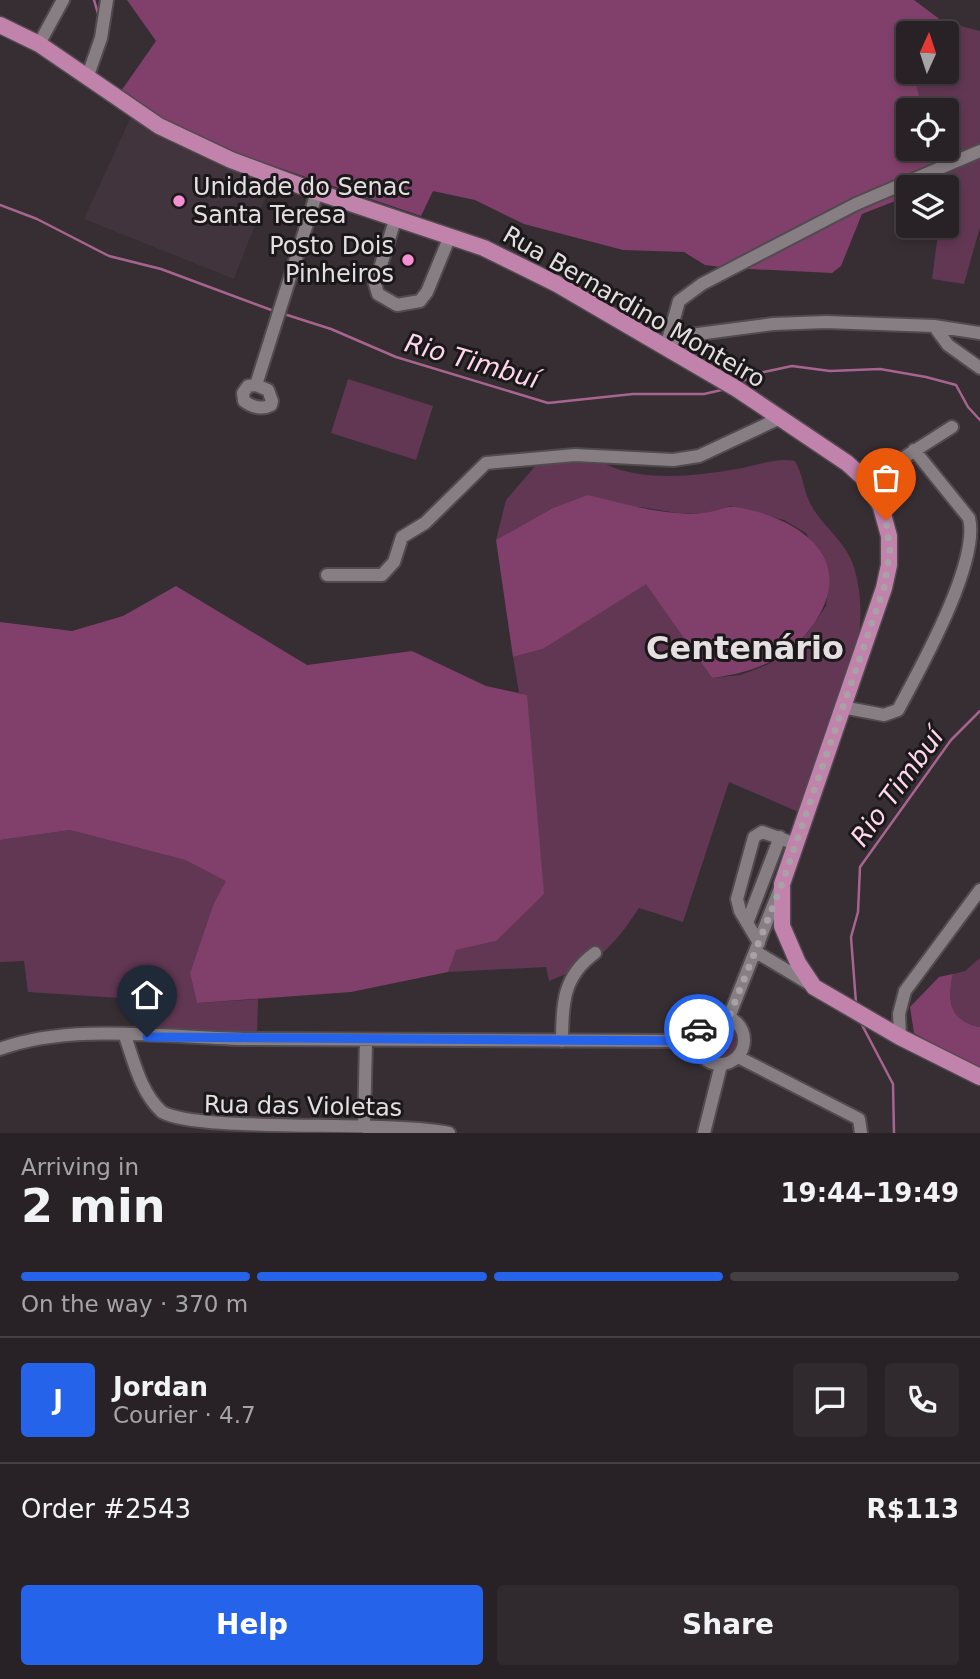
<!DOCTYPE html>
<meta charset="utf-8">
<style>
:root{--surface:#282226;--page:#302a2e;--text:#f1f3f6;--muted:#a5a4a7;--line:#443f43;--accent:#2563eb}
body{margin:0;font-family:"DejaVu Sans",sans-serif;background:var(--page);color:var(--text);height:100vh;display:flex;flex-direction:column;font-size:26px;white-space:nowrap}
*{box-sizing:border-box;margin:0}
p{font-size:23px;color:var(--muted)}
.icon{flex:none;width:38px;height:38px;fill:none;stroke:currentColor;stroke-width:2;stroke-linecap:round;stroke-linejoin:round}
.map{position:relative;height:1133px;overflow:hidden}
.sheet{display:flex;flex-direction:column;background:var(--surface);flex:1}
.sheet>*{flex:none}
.needle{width:46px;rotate:3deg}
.fabs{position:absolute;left:896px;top:21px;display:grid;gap:14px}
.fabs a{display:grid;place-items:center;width:63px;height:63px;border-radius:7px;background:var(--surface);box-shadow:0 4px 10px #0003,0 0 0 2px var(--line);font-size:35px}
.pin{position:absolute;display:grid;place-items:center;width:60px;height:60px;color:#fff;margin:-72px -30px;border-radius:50% 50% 50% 0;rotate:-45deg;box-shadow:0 0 7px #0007}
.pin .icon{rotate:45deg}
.courier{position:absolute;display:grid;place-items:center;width:70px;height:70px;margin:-35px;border:5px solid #2563eb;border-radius:50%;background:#fff;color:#222;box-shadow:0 2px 9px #0007}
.headline em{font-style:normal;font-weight:600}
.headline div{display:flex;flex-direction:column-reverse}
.headline{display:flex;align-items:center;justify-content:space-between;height:119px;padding:0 21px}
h1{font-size:46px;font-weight:600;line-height:52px}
.bar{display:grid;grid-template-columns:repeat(4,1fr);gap:10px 7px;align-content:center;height:84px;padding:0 21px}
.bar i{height:9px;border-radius:5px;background:var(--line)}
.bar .active{background:var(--accent)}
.bar p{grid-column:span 4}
.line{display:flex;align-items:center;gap:18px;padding:0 21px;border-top:2px solid var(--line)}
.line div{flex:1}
.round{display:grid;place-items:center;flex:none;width:74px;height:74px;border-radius:7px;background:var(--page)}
.primary-button{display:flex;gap:14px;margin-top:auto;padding:14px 21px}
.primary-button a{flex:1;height:80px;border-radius:7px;background:var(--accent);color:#fff;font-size:28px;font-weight:600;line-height:80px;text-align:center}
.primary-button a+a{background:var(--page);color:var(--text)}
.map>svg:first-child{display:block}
.built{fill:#42343d}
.green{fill:#623753}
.forest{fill:#80406b}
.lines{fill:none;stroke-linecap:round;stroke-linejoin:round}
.stream{stroke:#a86490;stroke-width:2.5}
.minor-casing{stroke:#514a4f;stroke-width:16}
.major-casing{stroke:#514a4f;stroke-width:19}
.minor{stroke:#877e83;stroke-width:12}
.major{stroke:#c182ab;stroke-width:16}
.done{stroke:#a8a1a5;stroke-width:7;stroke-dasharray:0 12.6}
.route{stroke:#2563eb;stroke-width:9}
.poi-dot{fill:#f591d2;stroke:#1b181a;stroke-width:2.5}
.labels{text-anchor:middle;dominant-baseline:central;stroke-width:6;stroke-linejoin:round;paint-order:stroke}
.poi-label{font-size:24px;fill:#e5dfe2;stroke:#1b181a;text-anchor:start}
.street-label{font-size:24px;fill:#e5dfe2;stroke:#1b181a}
.water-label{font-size:26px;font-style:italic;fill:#fed6ee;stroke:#1b181a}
.district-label{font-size:32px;font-weight:bold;fill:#e5dfe2;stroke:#1b181a}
</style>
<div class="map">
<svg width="980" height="1133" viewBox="0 0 980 1133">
<rect width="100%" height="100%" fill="#362e33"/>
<!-- built -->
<path class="built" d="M131,117L271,183L234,279L84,219Z"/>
<!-- green -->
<path class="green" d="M942,21L980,31V227L964,284L932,279L939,226H947V187H944L947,110L920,100L913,76V72H947V33H934Z
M348,379L433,406L416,460L331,433Z
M604,455L607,465C646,482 696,476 737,469C756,466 776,457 795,461C803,475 803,487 809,501C819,523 843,539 852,562C881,640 828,739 801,813L729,782L683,922L639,908C609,953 598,961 549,981L546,967L448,972L455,950L496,941L527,695L519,693L513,657L543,649L646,583L712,678L741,675L769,664L808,632L826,606L829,576L806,533L784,520L731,506L707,513H677L641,507L551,509L496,540L506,500L537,464Z
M70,830L185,860L227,881L213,905L190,973L197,1003L258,999L257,1034L134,1031L135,999L28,992L24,961L0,962V840Z
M980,958V1027C949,1021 947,1000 953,974L965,971Z
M699 1041a20 20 0 1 1 40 0a20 20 0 1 1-40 0Z"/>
<!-- forest -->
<path class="forest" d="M127,0H914L942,21L934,33H908V72H913L920,100L940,110H908V149H947L944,187H908V196L862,214L841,266L832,273L729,268L705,265L684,252L623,250L524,224L475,200L433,191L421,216L203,142L119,94L156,41Z
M588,495C617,502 647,511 677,513C687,514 699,514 709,512C717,511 726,506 735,507C794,516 859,555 815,622C791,658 754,673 712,678L646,584L543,649L513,657L496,540L551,509Z
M176,586L307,665L412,651L486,686L527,695L544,894L496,941L456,950L448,972L351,992L197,1003L190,973L213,905L226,881L185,860L70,830L0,840V622L72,631L123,616Z
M953,974C947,1000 949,1021 980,1027V1071L914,1033L910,1007L939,977Z"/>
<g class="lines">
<!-- stream -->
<path class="stream" d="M94,0L99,17
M0,205L37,219L109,256L161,269L274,311
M284,314L331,329L396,357L548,403L633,394H704L726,389
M738,383L764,372L792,366L830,371L880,369L926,377L956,385L968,407L980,420
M856,1003L851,937L858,912L860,867L951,740L980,711
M861,1023L893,1084L894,1133"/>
<defs>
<path id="minor" d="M39,44L63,0
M87,78L101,38L107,0
M396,217L375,284L378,294L397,305L420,301L427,292L450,236
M934,326L948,345L980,368
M668,340L679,301L702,284L856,204L980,151
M661,343L690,335L773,324L826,322L934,326L980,333
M256,385L268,390L272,401L271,405C262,410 252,407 244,401L243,393L248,386L256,385L317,192
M867,481L952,427
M327,575H382L394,562L402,537L425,523L486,463L575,455L673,460L699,456L778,419
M842,707L884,715L898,710C920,669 980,562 969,518L914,450
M747,923L780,837
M759,943L740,911L737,899L754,837L762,832L796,844
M756,952L813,986
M696 1040a24 24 0 1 1 48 0a24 24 0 1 1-48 0Z
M729,1017L779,891
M125,1036C134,1062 141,1093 162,1112C199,1133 386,1120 449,1133
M900,1037L899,1014L905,991L980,890
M562,1041C562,1004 563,976 595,953
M0,1049C71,1022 173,1038 249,1039C398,1041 547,1041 696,1041
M738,1057L859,1119L861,1133
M364,1127L366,1041
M704,1133L721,1065"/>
<path id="major" d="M0,25L39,44L159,126L231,160L317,192L484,248L557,284L737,389L847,463L867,481L881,507L889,536V565L884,588L782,884V926L798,963L814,987L900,1037L980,1077"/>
</defs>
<!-- minor casing -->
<use href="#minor" class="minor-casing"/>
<!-- major casing -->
<use href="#major" class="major-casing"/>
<!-- minor -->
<use href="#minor" class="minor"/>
<!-- major -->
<use href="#major" class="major"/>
</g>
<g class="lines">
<!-- done -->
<path class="done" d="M699,1029L710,1018L729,1017L782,884L884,588L890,552L886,520"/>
<!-- route -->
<path class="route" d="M147,1037L695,1041L699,1029"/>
</g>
<!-- markers -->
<g class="poi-dot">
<circle cx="179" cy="201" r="7"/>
<circle cx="408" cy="260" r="7"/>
</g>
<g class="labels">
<!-- poi labels -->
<g class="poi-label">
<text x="193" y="187">Unidade do Senac<tspan x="193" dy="28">Santa Teresa</tspan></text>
<text x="394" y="246" text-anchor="end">Posto Dois<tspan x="394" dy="28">Pinheiros</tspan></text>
</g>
<!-- street labels -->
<g class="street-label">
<text transform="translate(634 307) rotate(30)">Rua Bernardino Monteiro</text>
<text transform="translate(303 1106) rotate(1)">Rua das Violetas</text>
</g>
<!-- water labels -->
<g class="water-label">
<text transform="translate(472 361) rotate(16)">Rio Timbuí</text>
<text transform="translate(897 787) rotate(-54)">Rio Timbuí</text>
</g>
<!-- district labels -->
<g class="district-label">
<text x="745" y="648">Centenário</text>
</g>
</g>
</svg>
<div class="fabs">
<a><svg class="needle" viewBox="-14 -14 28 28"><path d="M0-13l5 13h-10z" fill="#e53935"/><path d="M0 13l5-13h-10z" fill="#a5a4a7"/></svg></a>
<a><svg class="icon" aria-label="locate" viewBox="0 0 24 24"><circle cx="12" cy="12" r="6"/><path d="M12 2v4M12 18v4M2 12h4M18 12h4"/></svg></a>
<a><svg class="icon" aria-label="layers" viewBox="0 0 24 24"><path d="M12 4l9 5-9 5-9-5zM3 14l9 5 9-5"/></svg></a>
</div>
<div class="pin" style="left:886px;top:520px;background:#ea580c"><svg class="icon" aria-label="bag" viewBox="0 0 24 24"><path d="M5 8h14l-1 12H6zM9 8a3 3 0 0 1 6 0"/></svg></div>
<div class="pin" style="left:147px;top:1037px;background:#1f2937"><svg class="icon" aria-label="home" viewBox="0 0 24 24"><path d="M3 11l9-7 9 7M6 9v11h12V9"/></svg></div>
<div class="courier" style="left:699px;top:1029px"><svg class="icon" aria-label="car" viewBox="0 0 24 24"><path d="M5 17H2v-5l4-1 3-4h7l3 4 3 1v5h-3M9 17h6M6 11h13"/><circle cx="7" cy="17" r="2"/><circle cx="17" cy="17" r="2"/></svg></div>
</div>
<section class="sheet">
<div class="headline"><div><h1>2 min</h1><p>Arriving in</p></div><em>19:44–19:49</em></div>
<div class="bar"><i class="active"></i><i class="active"></i><i class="active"></i><i></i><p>On the way · 370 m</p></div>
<div class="line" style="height:126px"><b class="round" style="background:var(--accent);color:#fff">J</b><div><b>Jordan</b><p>Courier · 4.7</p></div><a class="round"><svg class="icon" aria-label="chat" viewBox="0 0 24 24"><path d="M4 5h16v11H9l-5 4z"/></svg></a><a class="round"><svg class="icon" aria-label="phone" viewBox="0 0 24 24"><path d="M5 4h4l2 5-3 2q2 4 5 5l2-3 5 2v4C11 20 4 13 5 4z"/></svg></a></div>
<div class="line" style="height:91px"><div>Order #2543</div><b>R$113</b></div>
<div class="primary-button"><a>Help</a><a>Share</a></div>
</section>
